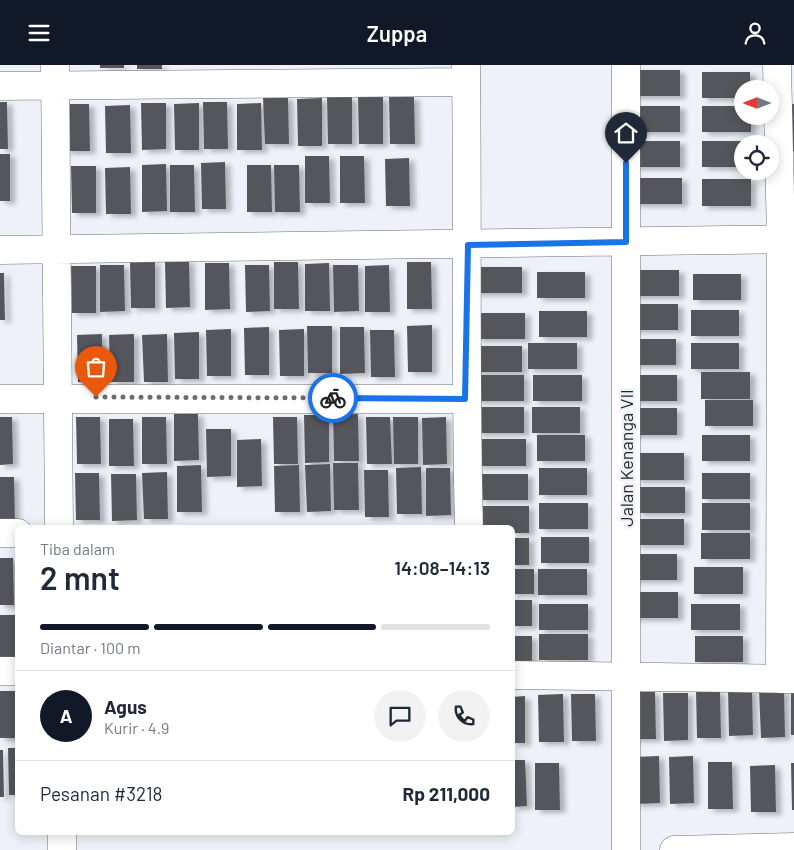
<!DOCTYPE html>
<html lang="id">
<meta charset="utf-8">
<style>
:root{--surface:#fff;--page:#f2f2f3;--text:#1f2937;--muted:#747a83;--line:#e0e1e3;--accent:#111827}
body{margin:0;font-family:Barlow,sans-serif;background:var(--page);color:var(--text);height:100vh;display:flex;flex-direction:column;font-size:19px;white-space:nowrap}
*{box-sizing:border-box;margin:0}
p{font-size:16px;color:var(--muted)}
.icon{flex:none;width:28px;height:28px;fill:none;stroke:currentColor;stroke-width:2;stroke-linecap:round;stroke-linejoin:round}
.map{position:relative;flex:1;overflow:hidden}
.side{position:absolute;left:15px;top:460px;width:500px;height:310px;display:flex;flex-direction:column;background:var(--surface);border-radius:8px;box-shadow:0 2px 12px #0003}
.side>*{flex:none}
.needle{width:32px;rotate:270deg}
.tools{position:absolute;left:734px;top:15px;display:grid;gap:10px}
.tools a{display:grid;place-items:center;width:45px;height:45px;border-radius:50%;background:var(--surface);box-shadow:0 2px 12px #0003;font-size:25px}
.pin{position:absolute;display:grid;place-items:center;width:42px;height:42px;color:#fff;margin:-51px -21px;border-radius:50% 50% 50% 0;rotate:-45deg;box-shadow:0 0 5px #0007}
.pin .icon{rotate:45deg}
.courier{position:absolute;display:grid;place-items:center;width:50px;height:50px;margin:-25px;border:4px solid #1a73e8;border-radius:50%;background:#fff;color:#222;box-shadow:0 1px 6px #0007}
.summary em{font-style:normal;font-weight:600}
.summary div{display:flex;flex-direction:column-reverse}
.summary{display:flex;align-items:center;justify-content:space-between;height:85px;padding:0 25px}
h1{font-size:32px;font-weight:600;line-height:38px}
.bar{display:grid;grid-template-columns:repeat(4,1fr);gap:8px 5px;align-content:center;height:60px;padding:0 25px}
.bar i{height:6px;border-radius:4px;background:var(--line)}
.bar .on{background:var(--accent)}
.bar p{grid-column:span 4}
.line{display:flex;align-items:center;gap:12px;padding:0 25px;border-top:1px solid var(--line)}
.line div{flex:1}
.round{display:grid;place-items:center;flex:none;width:52px;height:52px;border-radius:26px;background:var(--page)}
header{display:flex;justify-content:space-between;align-items:center;height:65px;padding:0 25px;background:var(--accent);color:#fff;font-size:22px;font-weight:600}
.map>svg:first-child{display:block}
.building{fill:#54575c;filter:url(#shadow)}
.lines{fill:none;stroke-linecap:round;stroke-linejoin:round}
.minor-casing{stroke:#6c6f74;stroke-width:29}
.minor{stroke:#fff;stroke-width:28}
.done{stroke:#6a6c70;stroke-width:5;stroke-dasharray:0 9}
.route{stroke:#1a73e8;stroke-width:6}
.labels{text-anchor:middle;dominant-baseline:central;stroke-width:5;stroke-linejoin:round;paint-order:stroke}
.street-label{font-size:18px;fill:#232427;stroke:#eef2f8}
</style>
<header><svg class="icon" aria-label="menu" viewBox="0 0 24 24"><path d="M4 6h16M4 12h16M4 18h16"/></svg>Zuppa<svg class="icon" aria-label="person" viewBox="0 0 24 24"><circle cx="12" cy="8" r="4"/><path d="M4 21q1-7 8-7t8 7"/></svg></header>
<div class="map">
<svg width="794" height="785" viewBox="0 0 794 785">
<defs>
<filter id="shadow"><feDropShadow dx="5.5" dy="3" stdDeviation="2.5" flood-color="#0004"/></filter>
</defs>
<rect width="100%" height="100%" fill="#eef2f8"/>
<!-- building -->
<path class="building" d="M100,0H124V3H100Z
M137,0H162V4H137Z
M631,5H680V31H631Z
M702,7H750V24H742V33H702Z
M263,32H288L289,79H265Z
M327,32H352V79H328Z
M358,32H383V79H359Z
M389,32H414L415,79H390Z
M322,33V81H298L297,34Z
M0,37H7L8,84H0Z
M203,37H227L228,84H204Z
M141,38H166V84L142,85Z
M199,38V85H175L174,39Z
M261,38L262,85H237V39Z
M65,39H89L90,86H65Z
M790,39H794V86H791Z
M130,40L131,88H106L105,41Z
M631,41H680V67H631Z
M702,41H742V51H751V67H702Z
M632,76H680V102H632Z
M702,76H751V79H742V102H702Z
M0,89H10V136H0Z
M305,91H329L330,138H305Z
M340,91H364L365,138H340Z
M409,93L410,141H386L385,94Z
M225,97L226,144H202L201,98Z
M166,99L167,146L142,147V100Z
M170,100H194L195,147H170Z
M247,100H271L272,147H247Z
M274,100H299L300,147H275Z
M71,101H96V148H72Z
M130,102L131,149H106L105,103Z
M633,113H682V139H633Z
M702,114H751V141H702Z
M189,195L190,242L166,243L165,196Z
M155,196V243H131L130,197Z
M274,197H298L299,244H274Z
M407,197H431L432,244H407Z
M205,198H229L230,244L205,245Z
M329,198L330,246H305V199Z
M100,200H124L125,246L100,247Z
M245,200H269L270,246L246,247Z
M333,200H358L359,246L334,247Z
M389,200L390,247H365V201Z
M71,201H96V248H72Z
M474,202H522V228H474Z
M630,205H679V231H630Z
M537,207H585V233H537Z
M0,208H4L5,255H0Z
M693,209H741V235H693Z
M630,239H678V265H630Z
M691,245H739V271H691Z
M539,246H587V272H539Z
M476,248H525V274H476Z
M432,260V307H408L407,261Z
M307,261H332V308H308Z
M269,262V310H245L244,263Z
M340,262H364L365,308L340,309Z
M231,264V311H207L206,265Z
M304,264V311H280L279,265Z
M370,265H394L395,312H371Z
M199,267V314H175L174,268Z
M102,269L103,317H78L77,270Z
M134,269V317H110L109,270Z
M167,269L168,317H144L142,270Z
M628,274H676V300H628Z
M528,278H577V304H528Z
M691,278H739V304H691Z
M474,281H522V307H474Z
M701,307H750V334H701Z
M475,310H524V336H475Z
M533,310H582V336H533Z
M628,310H677V336H628Z
M705,335H753V361H705Z
M476,342H524V368H476Z
M532,342H580V368H532Z
M628,343H677V370H628Z
M174,349H198L199,395L174,396Z
M358,349L359,396H334L333,350Z
M304,350H329V397L305,398Z
M0,352H12L13,399L0,400Z
M76,352H100L101,399H77Z
M142,352H166L167,399H142Z
M273,352H297L298,399H274Z
M366,352H390L392,399H367Z
M393,352H418V399H394Z
M446,352L447,399L423,400L422,353Z
M109,354H133L134,401H109Z
M206,364H231V411L207,412Z
M537,370H585V396H537Z
M702,370H750V396H702Z
M261,374L262,421L237,422V375Z
M477,374H526V401H477Z
M635,388H684V415H635Z
M333,398H358L359,445H334Z
M330,399L331,446L307,447L305,400Z
M201,400L202,447H177V401Z
M299,400L300,447H275L274,401Z
M421,402L422,449H397L396,403Z
M426,403H450L451,450L426,451Z
M539,403H587V430H539Z
M364,405H388L389,452H365Z
M167,407L168,454H144L142,408Z
M75,408H99L100,455H76Z
M702,408H750V434H702Z
M111,409H136L137,455L112,456Z
M479,409H528V435H479Z
M0,412H14L15,459H0Z
M637,422H685V448H637Z
M539,438H588V464H539Z
M702,438H750V465H702Z
M480,441H529V468H512V462H480Z
M635,454H684V480H635Z
M701,468H750V494H701Z
M541,472H589V498H541Z
M512,473H529V500H512Z
M628,489H677V515H628Z
M0,493H13L14,540H0Z
M694,502H743V529H694Z
M512,504H534V529H512Z
M538,504H587V530H538Z
M630,527H678V553H630Z
M512,535H532V561H512Z
M539,539H588V565H539Z
M691,539H740V565H691Z
M0,550H17L18,597H0Z
M539,569H588V595H539Z
M512,571H532V597H512Z
M695,571H743V597H695Z
M791,623H794V670H791Z
M728,624H752L753,670L729,671Z
M759,625H784L785,672L761,673Z
M0,626H18V673H0Z
M696,626H720L721,673H697Z
M631,627H655L656,674H631Z
M663,628H688V675L664,676Z
M563,629L564,677H539L538,630Z
M571,629H595L596,676H572Z
M525,631V678H512V632Z
M8,683H18V730H9Z
M0,685H3L4,732H0Z
M659,691L660,738L635,739V692Z
M693,691L694,738L670,739L669,692Z
M512,695H525L527,741L512,742Z
M708,697H732L733,744H708Z
M535,698H559L560,745H535Z
M791,698H794V745H792Z
M775,700L776,747H751L750,701Z"/>
<g class="lines">
<defs>
<path id="minor" d="M55,0L59,462
M466,0C468,154 465,308 469,462
M777,0L781,174L780,614
M0,21L466,17
M0,185L794,174
M0,334H465
M0,468H18
M0,606H18
M512,610L794,614
M62,785V768
M626,785V0
M674,785L794,782"/>
</defs>
<!-- minor casing -->
<use href="#minor" class="minor-casing"/>
<!-- minor -->
<use href="#minor" class="minor"/>
</g>
<g class="lines">
<!-- done -->
<path class="done" d="M96,332L333,333"/>
<!-- route -->
<path class="route" d="M333,333L465,334L468,180L626,177V98"/>
</g>
<g class="labels">
<!-- street labels -->
<g class="street-label">
<text transform="translate(626 393) rotate(-90)">Jalan Kenanga VII</text>
</g>
</g>
</svg>
<div class="tools">
<a><svg class="needle" viewBox="-14 -14 28 28"><path d="M0-13l5 13h-10z" fill="#e53935"/><path d="M0 13l5-13h-10z" fill="#747a83"/></svg></a>
<a><svg class="icon" aria-label="locate" viewBox="0 0 24 24"><circle cx="12" cy="12" r="6"/><path d="M12 2v4M12 18v4M2 12h4M18 12h4"/></svg></a>
</div>
<div class="pin" style="left:96px;top:332px;background:#ea580c"><svg class="icon" aria-label="bag" viewBox="0 0 24 24"><path d="M5 8h14l-1 12H6zM9 8a3 3 0 0 1 6 0"/></svg></div>
<div class="pin" style="left:626px;top:98px;background:#1f2937"><svg class="icon" aria-label="home" viewBox="0 0 24 24"><path d="M3 11l9-7 9 7M6 9v11h12V9"/></svg></div>
<div class="courier" style="left:333px;top:333px"><svg class="icon" aria-label="bike" viewBox="0 0 24 24"><circle cx="6" cy="16" r="4"/><circle cx="18" cy="16" r="4"/><path d="M6 16l4-8h5l3 8M10 8l3 8H6M13 5h3"/></svg></div>
<section class="side">
<div class="summary"><div><h1>2 mnt</h1><p>Tiba dalam</p></div><em>14:08–14:13</em></div>
<div class="bar"><i class="on"></i><i class="on"></i><i class="on"></i><i></i><p>Diantar · 100 m</p></div>
<div class="line" style="height:90px"><b class="round" style="background:var(--accent);color:#fff">A</b><div><b>Agus</b><p>Kurir · 4.9</p></div><a class="round"><svg class="icon" aria-label="chat" viewBox="0 0 24 24"><path d="M4 5h16v11H9l-5 4z"/></svg></a><a class="round"><svg class="icon" aria-label="phone" viewBox="0 0 24 24"><path d="M5 4h4l2 5-3 2q2 4 5 5l2-3 5 2v4C11 20 4 13 5 4z"/></svg></a></div>
<div class="line" style="height:65px"><div>Pesanan #3218</div><b>Rp 211,000</b></div>
</section>
</div>
